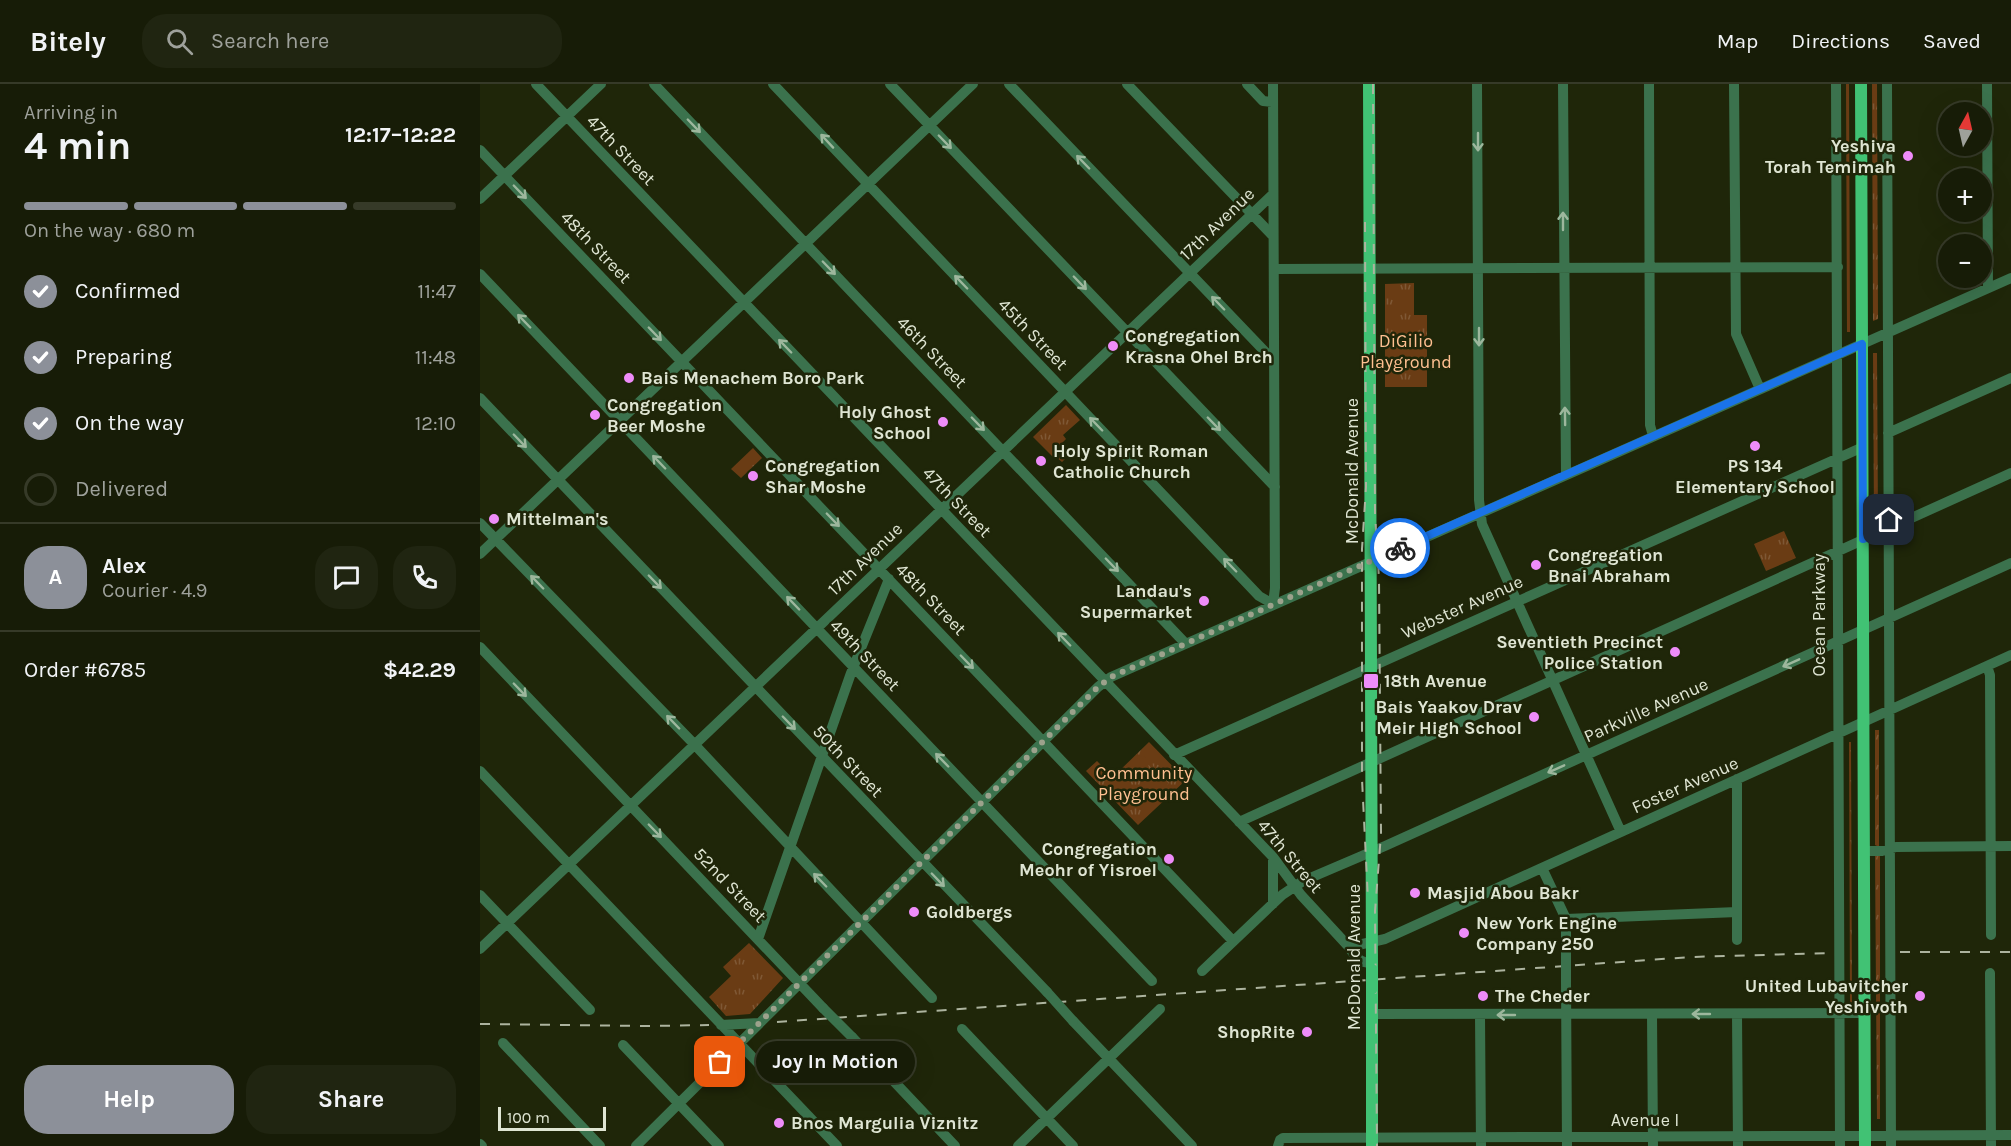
<!DOCTYPE html>
<meta charset="utf-8">
<style>
:root{--surface:#171c07;--page:#202511;--text:#f1f3f6;--muted:#9ea19b;--line:#363a28;--accent:#8c9099}
body{margin:0;font-family:Karla,sans-serif;background:var(--page);color:var(--text);height:100vh;display:flex;flex-direction:column;font-size:22px;white-space:nowrap}
*{box-sizing:border-box;margin:0}
p{font-size:20px;color:var(--muted)}
.icon{flex:none;width:33px;height:33px;fill:none;stroke:currentColor;stroke-width:2;stroke-linecap:round;stroke-linejoin:round}
.map{position:relative;flex:1;overflow:hidden}
.drawer{display:flex;flex-direction:column;background:var(--surface);width:480px}
.drawer>*{flex:none}
.needle{width:39px;rotate:8deg}
.buttons{position:absolute;left:1458px;top:18px;display:grid;gap:12px}
.buttons a{display:grid;place-items:center;width:54px;height:54px;border-radius:50%;background:var(--surface);box-shadow:0 6px 24px #0002,0 0 0 2px var(--line);font-size:30px}
.scale{position:absolute;left:18px;bottom:15px;width:108px;box-sizing:border-box;padding-left:6px;border:3px solid #dfe5d3;border-top:0;font-size:16px;line-height:21px;white-space:nowrap;color:#dfe5d3;-webkit-text-stroke:4px #1f2609;paint-order:stroke}
.pin{position:absolute;display:grid;place-items:center;width:51px;height:51px;color:#fff;margin:-26px;border-radius:12px;box-shadow:0 3px 9px #0006}
.courier{position:absolute;display:grid;place-items:center;width:60px;height:60px;margin:-30px;border:4px solid #1a73e8;border-radius:50%;background:#fff;color:#222;box-shadow:0 2px 8px #0007}
.bubble{position:absolute;height:42px;border-radius:21px;background:var(--surface);box-shadow:0 6px 24px #0002,0 0 0 2px var(--line);font-size:20px;font-weight:700;line-height:42px;text-align:center}
.head em{font-style:normal;font-weight:700}
.head div{display:flex;flex-direction:column-reverse}
.head{display:flex;align-items:center;justify-content:space-between;height:102px;padding:0 24px}
h1{font-size:39px;font-weight:700;line-height:45px}
.bar{display:grid;grid-template-columns:repeat(4,1fr);gap:9px 6px;align-content:center;height:72px;padding:0 24px}
.bar i{height:8px;border-radius:4px;background:var(--line)}
.bar .active{background:var(--accent)}
.bar p{grid-column:span 4}
.line{display:flex;align-items:center;gap:15px;padding:0 24px;border-top:2px solid var(--line)}
.line div{flex:1}
.round{display:grid;place-items:center;flex:none;width:63px;height:63px;border-radius:24px;background:var(--page)}
ol{padding:0 24px;list-style:none}
li{display:flex;align-items:center;gap:18px;height:66px}
li p{margin-inline-start:auto}
li .icon{padding:6px;border-radius:50%;background:var(--accent);color:#fff;stroke-width:4}
li:last-child{color:var(--muted)}
li i{width:33px;height:33px;border:3px solid var(--line);border-radius:50%}
.primary-button{display:flex;gap:12px;margin-top:auto;padding:12px 24px}
.primary-button a{flex:1;height:69px;border-radius:24px;background:var(--accent);color:#fff;font-size:24px;font-weight:700;line-height:69px;text-align:center}
.primary-button a+a{background:var(--page);color:var(--text)}
header{display:flex;align-items:center;gap:36px;box-sizing:border-box;height:84px;padding:0 30px;background:var(--surface);border-bottom:2px solid var(--line)}
header strong{font-size:28px}
nav{display:flex;gap:33px;margin-inline-start:auto;font-size:21px}
.search{width:420px;height:54px;background:var(--page);display:flex;align-items:center;gap:15px;box-sizing:border-box;padding:0 21px;border-radius:24px;color:var(--muted);font-size:22px}
main{display:flex;flex:1;min-height:0}
.map>svg:first-child{display:block}
.grass{fill:url(#grass-tufts)}
.garden{fill:#6a3c14;fill-rule:evenodd}
.lines{fill:none;stroke-linecap:round;stroke-linejoin:round}
.minor{stroke:#3b724d;stroke-width:10}
.major{stroke:#41c274;stroke-width:12}
.rail{stroke:#adb49f;stroke-width:2;stroke-dasharray:10 10;stroke-linecap:butt}
.minor-bridge{stroke:#3b724d;stroke-width:10}
.major-bridge{stroke:#41c274;stroke-width:12}
.oneway{stroke:#9db79d}
.done{stroke:#9ca28c;stroke-width:6;stroke-dasharray:0 10.8}
.route{stroke:#1a73e8;stroke-width:8}
.poi-dot{fill:#ee8cf9;stroke:#1f2609;stroke-width:2}
.labels{text-anchor:middle;dominant-baseline:central;stroke-width:5;stroke-linejoin:round;paint-order:stroke}
.poi-label{font-size:18px;font-weight:bold;fill:#dfe5d3;stroke:#1f2609;text-anchor:start}
.street-label{font-size:18px;fill:#dfe5d3;stroke:#1f2609}
.park-label{font-size:18px;fill:#ffc091;stroke:#1f2609}
</style>
<header>
<strong>Bitely</strong>
<div class="search"><svg class="icon" aria-label="search" viewBox="0 0 24 24"><circle cx="10" cy="10" r="6"/><path d="M15 15l6 6"/></svg>Search here</div>
<nav><a>Map</a><a>Directions</a><a>Saved</a></nav>
</header>
<main>
<section class="drawer">
<div class="head"><div><h1>4 min</h1><p>Arriving in</p></div><em>12:17–12:22</em></div>
<div class="bar"><i class="active"></i><i class="active"></i><i class="active"></i><i></i><p>On the way · 680 m</p></div>
<ol>
<li><svg class="icon" aria-label="check" viewBox="0 0 24 24"><path d="M5 12l5 5 9-10"/></svg>Confirmed<p>11:47</p></li>
<li><svg class="icon" aria-label="check" viewBox="0 0 24 24"><path d="M5 12l5 5 9-10"/></svg>Preparing<p>11:48</p></li>
<li><svg class="icon" aria-label="check" viewBox="0 0 24 24"><path d="M5 12l5 5 9-10"/></svg>On the way<p>12:10</p></li>
<li><i></i>Delivered</li>
</ol>
<div class="line" style="height:108px"><b class="round" style="background:var(--accent);color:#fff">A</b><div><b>Alex</b><p>Courier · 4.9</p></div><a class="round"><svg class="icon" aria-label="chat" viewBox="0 0 24 24"><path d="M4 5h16v11H9l-5 4z"/></svg></a><a class="round"><svg class="icon" aria-label="phone" viewBox="0 0 24 24"><path d="M5 4h4l2 5-3 2q2 4 5 5l2-3 5 2v4C11 20 4 13 5 4z"/></svg></a></div>
<div class="line" style="height:78px"><div>Order #6785</div><b>$42.29</b></div>
<div class="primary-button"><a>Help</a><a>Share</a></div>
</section>
<div class="map">
<svg width="1531" height="1062" viewBox="0 0 1531 1062">
<defs>
<pattern id="grass-tufts" width="24" height="20" patternUnits="userSpaceOnUse" patternTransform="scale(1.5)"><rect width="24" height="20" fill="#6a3c14"/><path d="M3 7l-1-3M5 7V3M7 7l1-3M15 17l-1-3M17 17v-4M19 17l1-3" fill="none" stroke="#7f5835"/></pattern>
</defs>
<rect width="100%" height="100%" fill="#1f2609"/>
<!-- grass -->
<path class="grass" d="M1366,0H1369L1370,248H1367Z
M1392,0H1397L1398,235L1393,237Z
M934,199V231H947V303H905V200Z
M1393,269H1397L1398,435L1394,436Z
M586,321L600,336L583,351L586,355L580,361L589,371L582,378L576,373L574,374L553,353Z
M273,364L282,374L261,394L251,385Z
M1304,447L1316,474L1286,487L1274,460Z
M1395,646H1399V763L1395,761Z
M669,658L706,696L658,741L606,687L617,677L633,693Z
M1369,658H1371L1372,919H1370Z
M1400,770V1035H1397V1038L1395,772Z
M269,859L303,894L270,930L246,932L229,913L251,892L243,883Z"/>
<!-- garden -->
<path class="garden" d="M660,672L665,673L691,702L666,726L637,696L639,692ZM662,674L689,702L667,723L640,696Z"/>
<g class="lines">
<!-- minor -->
<path class="minor" d="M56,0L793,773L821,811L869,863C875,873 880,879 892,879
M174,0L705,559
M293,0L779,512L793,520L795,504L793,0
M410,0L795,403
M529,0L793,276
M647,0L793,152
M767,0L783,17L793,18
M997,0L999,416L1002,440L1141,748
M1083,0L1086,391
M1169,0L1170,341L1173,352
M1254,0L1256,250L1280,305
M1356,0L1360,1062
M1407,0L1411,1062
M1507,0L1508,204
M0,66L753,857
M0,115L121,0
M794,185L1358,183
M0,190L672,897
M0,314L567,908
M1408,349L1531,294
M0,439L215,661L452,914
M0,470L493,0
M0,563L343,924
M1507,582L1510,591L1511,851
M694,671L1383,363
M0,687L357,1062
M1257,695V856
M759,738L1531,389
M1384,767H1402L1416,763L1531,762
M793,773V820
M1062,784L1086,835V872
M0,811L110,926
M1086,835L1257,828
M278,855L371,589L409,495
M869,863L905,855L1531,571
M0,865L793,110
M722,887L802,811L823,797L905,762L1531,479
M1510,889L1511,1062
M1086,898L1087,1062
M892,930L1384,929
M1172,930L1173,1062
M1257,930L1258,1062
M1000,931L1001,1062
M593,937L712,1062
M241,941L279,939
M482,945L593,1062
M372,953L475,1062
M23,959L120,1062
M143,961L239,1062
M0,1060L2,1062
M156,1062L618,603L631,593L1531,194
M538,1062L680,925
M798,1062L800,1056L803,1054L1531,1051"/>
<!-- major -->
<path class="major" d="M889,0L892,886
M1381,0L1385,1062
M892,904V1062"/>
<!-- rail -->
<path class="rail" d="M893,0L895,430L899,494L901,750L895,827L897,1062
M885,138L886,403L882,465V695L888,816
M1420,868H1531
M297,938L1211,873L1350,869
M0,940L167,942L229,941"/>
<!-- minor-bridge -->
<path class="minor-bridge" d="M1086,872V898
M567,908L593,937
M343,924L372,953"/>
<!-- major-bridge -->
<path class="major-bridge" d="M892,904V886"/>
</g>
<!-- one-way arrows -->
<defs><path id="oneway-shaft" d="M-6 0H5M1.5-3L5.5 0L1.5 3" fill="none" stroke-width="1.6" stroke-linecap="round" stroke-linejoin="round" transform="scale(1.5)"/></defs>
<g class="oneway">
<use href="#oneway-shaft" transform="translate(214 42) rotate(46)"/>
<use href="#oneway-shaft" transform="translate(347 57) rotate(-133)"/>
<use href="#oneway-shaft" transform="translate(465 58) rotate(46)"/>
<use href="#oneway-shaft" transform="translate(998 58) rotate(90)"/>
<use href="#oneway-shaft" transform="translate(603 78) rotate(-134)"/>
<use href="#oneway-shaft" transform="translate(40 108) rotate(46)"/>
<use href="#oneway-shaft" transform="translate(1083 137) rotate(-90)"/>
<use href="#oneway-shaft" transform="translate(349 184) rotate(46)"/>
<use href="#oneway-shaft" transform="translate(481 198) rotate(-134)"/>
<use href="#oneway-shaft" transform="translate(600 199) rotate(46)"/>
<use href="#oneway-shaft" transform="translate(738 219) rotate(-134)"/>
<use href="#oneway-shaft" transform="translate(44 237) rotate(-134)"/>
<use href="#oneway-shaft" transform="translate(175 250) rotate(46)"/>
<use href="#oneway-shaft" transform="translate(999 253) rotate(90)"/>
<use href="#oneway-shaft" transform="translate(305 262) rotate(-134)"/>
<use href="#oneway-shaft" transform="translate(1085 332) rotate(-91)"/>
<use href="#oneway-shaft" transform="translate(498 340) rotate(46)"/>
<use href="#oneway-shaft" transform="translate(616 340) rotate(-134)"/>
<use href="#oneway-shaft" transform="translate(734 340) rotate(46)"/>
<use href="#oneway-shaft" transform="translate(40 357) rotate(46)"/>
<use href="#oneway-shaft" transform="translate(179 378) rotate(-134)"/>
<use href="#oneway-shaft" transform="translate(353 436) rotate(46)"/>
<use href="#oneway-shaft" transform="translate(632 481) rotate(46)"/>
<use href="#oneway-shaft" transform="translate(750 481) rotate(-134)"/>
<use href="#oneway-shaft" transform="translate(57 498) rotate(-134)"/>
<use href="#oneway-shaft" transform="translate(175 498) rotate(46)"/>
<use href="#oneway-shaft" transform="translate(313 519) rotate(-134)"/>
<use href="#oneway-shaft" transform="translate(584 555) rotate(-134)"/>
<use href="#oneway-shaft" transform="translate(487 578) rotate(46)"/>
<use href="#oneway-shaft" transform="translate(1311 579) rotate(156)"/>
<use href="#oneway-shaft" transform="translate(40 606) rotate(46)"/>
<use href="#oneway-shaft" transform="translate(193 638) rotate(-134)"/>
<use href="#oneway-shaft" transform="translate(309 639) rotate(46)"/>
<use href="#oneway-shaft" transform="translate(462 676) rotate(-134)"/>
<use href="#oneway-shaft" transform="translate(1076 685) rotate(156)"/>
<use href="#oneway-shaft" transform="translate(175 747) rotate(46)"/>
<use href="#oneway-shaft" transform="translate(340 796) rotate(-134)"/>
<use href="#oneway-shaft" transform="translate(458 796) rotate(46)"/>
<use href="#oneway-shaft" transform="translate(1221 930) rotate(180)"/>
<use href="#oneway-shaft" transform="translate(1026 931) rotate(180)"/>
</g>
<g class="lines">
<!-- done -->
<path class="done" d="M240,978L618,603L631,593L920,464"/>
<!-- route -->
<path class="route" d="M920,464L1382,260L1383,455L1408,444L1409,436"/>
</g>
<!-- markers -->
<g class="poi-dot">
<circle cx="1428" cy="72" r="6"/>
<circle cx="633" cy="262" r="6"/>
<circle cx="149" cy="294" r="6"/>
<circle cx="115" cy="331" r="6"/>
<circle cx="463" cy="338" r="6"/>
<circle cx="1275" cy="362" r="6"/>
<circle cx="561" cy="377" r="6"/>
<circle cx="273" cy="392" r="6"/>
<circle cx="14" cy="435" r="6"/>
<circle cx="1056" cy="481" r="6"/>
<circle cx="724" cy="517" r="6"/>
<circle cx="1195" cy="568" r="6"/>
<rect x="883" y="589" width="16" height="16" rx="3"/>
<circle cx="1054" cy="633" r="6"/>
<circle cx="689" cy="775" r="6"/>
<circle cx="935" cy="809" r="6"/>
<circle cx="434" cy="828" r="6"/>
<circle cx="984" cy="849" r="6"/>
<circle cx="1003" cy="912" r="6"/>
<circle cx="1440" cy="912" r="6"/>
<circle cx="827" cy="948" r="6"/>
<circle cx="299" cy="1039" r="6"/>
</g>
<g class="labels">
<!-- poi labels -->
<g class="poi-label">
<text x="1416" y="62" text-anchor="end">Yeshiva<tspan x="1416" dy="21">Torah Temimah</tspan></text>
<text x="645" y="252">Congregation<tspan x="645" dy="21">Krasna Ohel Brch</tspan></text>
<text x="161" y="294">Bais Menachem Boro Park</text>
<text x="127" y="321">Congregation<tspan x="127" dy="21">Beer Moshe</tspan></text>
<text x="451" y="328" text-anchor="end">Holy Ghost<tspan x="451" dy="21">School</tspan></text>
<text x="573" y="367">Holy Spirit Roman<tspan x="573" dy="21">Catholic Church</tspan></text>
<text x="285" y="382">Congregation<tspan x="285" dy="21">Shar Moshe</tspan></text>
<text x="1275" y="382" text-anchor="middle">PS 134<tspan x="1275" dy="21">Elementary School</tspan></text>
<text x="26" y="435">Mittelman's</text>
<text x="1068" y="471">Congregation<tspan x="1068" dy="21">Bnai Abraham</tspan></text>
<text x="712" y="507" text-anchor="end">Landau's<tspan x="712" dy="21">Supermarket</tspan></text>
<text x="1183" y="558" text-anchor="end">Seventieth Precinct<tspan x="1183" dy="21">Police Station</tspan></text>
<text x="904" y="597">18th Avenue</text>
<text x="1042" y="623" text-anchor="end">Bais Yaakov Drav<tspan x="1042" dy="21">Meir High School</tspan></text>
<text x="677" y="765" text-anchor="end">Congregation<tspan x="677" dy="21">Meohr of Yisroel</tspan></text>
<text x="947" y="809">Masjid Abou Bakr</text>
<text x="446" y="828">Goldbergs</text>
<text x="996" y="839">New York Engine<tspan x="996" dy="21">Company 250</tspan></text>
<text x="1428" y="902" text-anchor="end">United Lubavitcher<tspan x="1428" dy="21">Yeshivoth</tspan></text>
<text x="1015" y="912">The Cheder</text>
<text x="815" y="948" text-anchor="end">ShopRite</text>
<text x="311" y="1039">Bnos Margulia Viznitz</text>
</g>
<!-- street labels -->
<g class="street-label">
<text transform="translate(141 66) rotate(46)">47th Street</text>
<text transform="translate(737 140) rotate(-44)">17th Avenue</text>
<text transform="translate(116 163) rotate(46)">48th Street</text>
<text transform="translate(553 250) rotate(46)">45th Street</text>
<text transform="translate(452 268) rotate(46)">46th Street</text>
<text transform="translate(872 387) rotate(-90)">McDonald Avenue</text>
<text transform="translate(477 418) rotate(46)">47th Street</text>
<text transform="translate(385 475) rotate(-44)">17th Avenue</text>
<text transform="translate(451 515) rotate(46)">48th Street</text>
<text transform="translate(982 523) rotate(-24)">Webster Avenue</text>
<text transform="translate(1339 531) rotate(-90)">Ocean Parkway</text>
<text transform="translate(385 571) rotate(46)">49th Street</text>
<text transform="translate(1166 626) rotate(-24)">Parkville Avenue</text>
<text transform="translate(368 677) rotate(46)">50th Street</text>
<text transform="translate(1205 701) rotate(-24)">Foster Avenue</text>
<text transform="translate(810 772) rotate(50)">47th Street</text>
<text transform="translate(250 801) rotate(46)">52nd Street</text>
<text transform="translate(874 873) rotate(-90)">McDonald Avenue</text>
<text x="1165" y="1036">Avenue I</text>
</g>
<!-- park labels -->
<g class="park-label">
<text x="926" y="257">DiGilio<tspan x="926" dy="21">Playground</tspan></text>
<text x="664" y="689">Community<tspan x="664" dy="21">Playground</tspan></text>
</g>
</g>
</svg>
<div class="buttons">
<a><svg class="needle" viewBox="-14 -14 28 28"><path d="M0-13l5 13h-10z" fill="#e53935"/><path d="M0 13l5-13h-10z" fill="#9ea19b"/></svg></a>
<a>+</a>
<a>−</a>
</div>
<div class="scale">100 m</div>
<div class="pin" style="left:240px;top:978px;background:#ea580c"><svg class="icon" aria-label="bag" viewBox="0 0 24 24"><path d="M5 8h14l-1 12H6zM9 8a3 3 0 0 1 6 0"/></svg></div>
<div class="pin" style="left:1409px;top:436px;background:#1f2937"><svg class="icon" aria-label="home" viewBox="0 0 24 24"><path d="M3 11l9-7 9 7M6 9v11h12V9"/></svg></div>
<div class="courier" style="left:920px;top:464px"><svg class="icon" aria-label="bike" viewBox="0 0 24 24"><circle cx="6" cy="16" r="4"/><circle cx="18" cy="16" r="4"/><path d="M6 16l4-8h5l3 8M10 8l3 8H6M13 5h3"/></svg></div>
<div class="bubble" style="left:276px;top:957px;width:159px">Joy In Motion</div>
</div>
</main>
